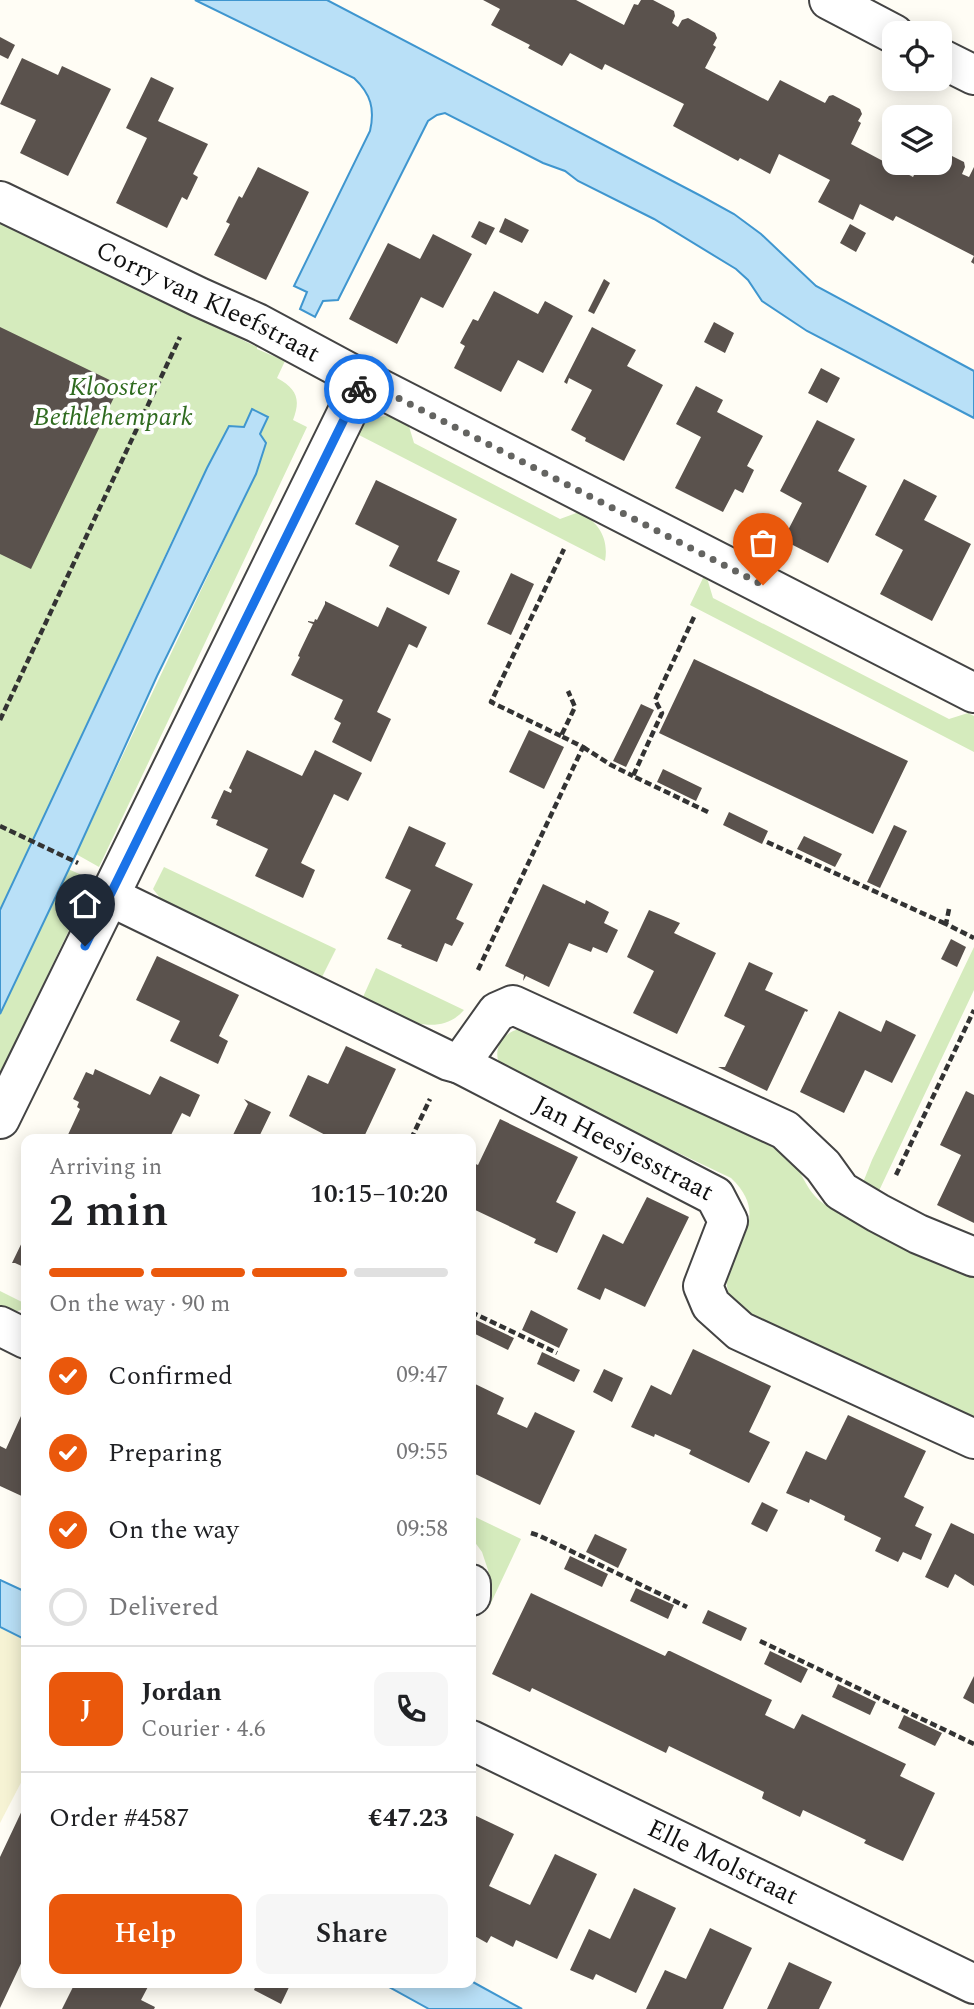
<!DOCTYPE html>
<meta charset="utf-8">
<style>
:root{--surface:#fff;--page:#f6f6f6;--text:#202124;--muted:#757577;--line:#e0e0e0;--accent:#ea580c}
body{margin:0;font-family:Spectral,serif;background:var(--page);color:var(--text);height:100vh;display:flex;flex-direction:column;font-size:26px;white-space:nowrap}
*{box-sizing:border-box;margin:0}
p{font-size:23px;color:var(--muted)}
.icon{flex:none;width:38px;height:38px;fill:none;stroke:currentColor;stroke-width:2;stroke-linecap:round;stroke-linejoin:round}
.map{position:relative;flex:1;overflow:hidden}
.details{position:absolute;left:21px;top:1134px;width:455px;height:854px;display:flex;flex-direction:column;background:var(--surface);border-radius:14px;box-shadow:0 4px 18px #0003}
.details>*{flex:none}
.tools{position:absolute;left:882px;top:21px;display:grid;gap:14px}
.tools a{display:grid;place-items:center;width:70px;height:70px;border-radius:14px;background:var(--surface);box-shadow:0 4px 18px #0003;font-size:35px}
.pin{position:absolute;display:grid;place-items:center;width:60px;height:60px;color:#fff;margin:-72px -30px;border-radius:50% 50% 50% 0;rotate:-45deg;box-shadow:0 0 7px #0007}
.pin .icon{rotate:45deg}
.courier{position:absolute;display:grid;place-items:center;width:70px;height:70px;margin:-35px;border:5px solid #1a73e8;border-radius:50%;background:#fff;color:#222;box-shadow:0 2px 9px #0007}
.head em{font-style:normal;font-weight:600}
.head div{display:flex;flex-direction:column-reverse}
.head{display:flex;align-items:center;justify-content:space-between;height:119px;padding:0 28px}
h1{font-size:46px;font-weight:600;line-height:52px}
.bar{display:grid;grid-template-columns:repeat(4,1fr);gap:10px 7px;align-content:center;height:84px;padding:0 28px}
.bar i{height:9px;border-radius:5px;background:var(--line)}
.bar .active{background:var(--accent)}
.bar p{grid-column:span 4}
.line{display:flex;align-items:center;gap:18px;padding:0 28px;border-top:2px solid var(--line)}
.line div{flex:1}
.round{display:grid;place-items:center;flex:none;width:74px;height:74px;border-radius:14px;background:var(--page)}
ol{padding:0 28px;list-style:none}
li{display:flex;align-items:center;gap:21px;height:77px}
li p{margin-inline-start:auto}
li .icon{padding:7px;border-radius:50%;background:var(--accent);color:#fff;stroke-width:4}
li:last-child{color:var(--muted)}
li i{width:38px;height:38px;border:4px solid var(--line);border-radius:50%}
.primary-button{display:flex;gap:14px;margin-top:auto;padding:14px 28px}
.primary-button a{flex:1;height:80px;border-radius:14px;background:var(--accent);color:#fff;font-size:28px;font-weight:600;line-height:80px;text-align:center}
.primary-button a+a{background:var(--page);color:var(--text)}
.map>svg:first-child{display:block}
.farmland{fill:#f6f3d4}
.green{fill:#d5ebbd}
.water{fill:#b9e0f7;stroke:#3f96cf;stroke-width:2}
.building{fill:#5a524d}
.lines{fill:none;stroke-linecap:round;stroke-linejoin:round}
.minor-casing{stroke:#444;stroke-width:42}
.path{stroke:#333;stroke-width:4.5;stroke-dasharray:7 3.5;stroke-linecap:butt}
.minor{stroke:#fff;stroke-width:38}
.done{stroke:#646461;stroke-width:7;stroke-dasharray:0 12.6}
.route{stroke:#1a73e8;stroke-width:9}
.labels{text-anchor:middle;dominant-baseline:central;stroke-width:7;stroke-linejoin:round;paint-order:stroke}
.street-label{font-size:26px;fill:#111;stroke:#fff}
.park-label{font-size:26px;font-style:italic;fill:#2f6b1f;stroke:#fff}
</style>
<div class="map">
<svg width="974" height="2009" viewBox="0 0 974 2009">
<rect width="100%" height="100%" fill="#fffdf5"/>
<!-- farmland -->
<path class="farmland" d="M0,1627L26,1640V1773L0,1823Z"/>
<!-- green -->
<path class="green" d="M0,223L257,347V349L285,361L277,378C297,389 301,399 293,420L307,427L99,867L76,854L256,474L266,443L260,434L268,417L252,410L244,427H229L174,536L0,910Z
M388,416H396L408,423L414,443L560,519L579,512C599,522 609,539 605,561L355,433C364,422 373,417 388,416Z
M704,576L707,578L713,598L949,719L968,713L974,716V752L690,605Z
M164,867L336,949L322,977L161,899L153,889Z
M68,869L93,880L0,1074V1014Z
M974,947V990L877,1195L862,1185L872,1160Z
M376,968L464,1010C451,1025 434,1027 416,1023L363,997Z
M519,1029L526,1030L787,1154C803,1170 804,1190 824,1204L974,1275V1424L749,1318C744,1312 735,1305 731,1298C709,1259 782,1226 731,1178L502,1069C491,1052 500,1034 519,1029Z
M0,1291L26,1304V1308L12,1313L0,1307Z
M471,1515L521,1539L490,1605L487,1604L490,1591L488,1570L482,1552L471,1537Z"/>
<!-- water -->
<path class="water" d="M195,0H327L703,197L734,214L761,234L816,286L974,371V418L807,331L762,301L748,280L736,269L654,219L578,181L565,171L543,163L445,113L437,115L428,121L338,300L323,301L315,317L300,309L307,292L294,286L370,131C375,109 371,94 354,78Z
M252,409L268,417L260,434L266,443L256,474L157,676L76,854L0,1014V910L207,468L229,426L244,427Z
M0,1580L26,1592V1640L0,1627Z
M471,1981L522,2009H429L382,1983H471Z"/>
<!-- building -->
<path class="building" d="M483,0H576L624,25L634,4L638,5L641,0H653L674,11L675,16L672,23L678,27L682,20L688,18L715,33L717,38L713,45L716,47L705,68L768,101L780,80L825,103L829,96L833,95L860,109L862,114L858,121L861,123L851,144L913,177L920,163H940V150L964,162L965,167L962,174L969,177L974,167V264L971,262L974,256L896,216L893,221L860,204L853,220L818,202L830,180L779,154L770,174L740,158L738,161L673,126L684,104L605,64L602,70L570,53L562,66L528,48L530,45L491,25L500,9Z
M0,37L15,45L8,59L0,55Z
M22,58L58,75L62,66L111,89L68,176L20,153L36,120L0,104Z
M151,77L174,88L158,121L208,144L193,174L198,177L187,200L182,197L167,228L116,203L147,138L126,128Z
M258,167L309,192L266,280L214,255L230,224L226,222L239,196L242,198Z
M505,218L529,230L522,243L499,232Z
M479,221L495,228L486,245L471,237Z
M850,224L866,233L856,252L840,243Z
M433,234L472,254L443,308L421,297L397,344L349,319L388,243L420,259Z
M604,279L610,283L594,314L588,311Z
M494,291L538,314L545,301L573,316L543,373L518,360L501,392L454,368L465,346L460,343L473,319L478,321Z
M714,322L734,333L725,353L704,342Z
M0,327L120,385L31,569L0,554Z
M592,327L636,350L627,366L663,385L624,461L585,441L586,438L571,430L592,390L569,378L567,384L564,382Z
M821,368L840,378L827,403L808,393Z
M696,386L723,400L717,412L763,436L747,466L754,470L743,493L735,489L723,512L675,488L701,437L676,424Z
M817,420L855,439L838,471L867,486L828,563L783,540L802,503L780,491Z
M904,479L937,496L924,520L971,544L932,621L880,594L903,550L875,535Z
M376,480L457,519L437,561L460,571L449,595L389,566L399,546L355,524Z
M511,573L534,584L511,635L487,624Z
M325,601L378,627L387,607L427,627L417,648L409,644L377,712L391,719L371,762L332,742L341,723L334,719L343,700L291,675L300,657L298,656L300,651L313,624L308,622V621L314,622L315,619L317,620L325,604Z
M694,659L908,761L873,834L659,733Z
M641,704L654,710L626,767L613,761Z
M529,730L564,747L544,789L509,772Z
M247,750L302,776L315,750L362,773L348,801L334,794L301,863L315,870L303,898L255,876L268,849L216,825L218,820L211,818L224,790L231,793L232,790L229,788Z
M663,769L702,788L696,801L657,782Z
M729,812L768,831L762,844L723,825Z
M894,825L907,831L880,888L867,882Z
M409,826L446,843L435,866L473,884L456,919L464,923L452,946L445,943L437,962L401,947L402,945L387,939L411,890L385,878Z
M804,836L842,854L835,867L797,849Z
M543,884L585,904L586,900L609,912L604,923L618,930L607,953L593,947L591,952L569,943L549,987L526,976L523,981L524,975L505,966Z
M649,910L680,923L674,933L716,953L677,1034L633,1013L654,971L627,957Z
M951,939L966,947L957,967L941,959Z
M157,956L239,995L219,1036L228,1041L218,1064L170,1041L180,1021L136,1000Z
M749,962L773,973L765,990L808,1010L807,1012L805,1011L767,1091L718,1067H725L745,1026L724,1016Z
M839,1011L881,1032L886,1020L916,1035L892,1083L865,1070L844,1113L800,1092Z
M346,1046L396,1069L363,1139H333L289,1116L308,1075L328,1084Z
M95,1069L150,1095L160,1076L200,1095L190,1117L182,1113L169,1139H66L80,1109L77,1107L79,1102L73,1099L86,1072L93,1075Z
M966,1091L974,1095V1223L937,1205L961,1155L940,1145Z
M244,1099L271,1112L258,1139H231L248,1104Z
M500,1119L578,1157L556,1202L576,1212L557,1253L534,1243L536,1239L471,1208V1162L478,1165Z
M647,1197L689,1217L645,1307L605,1288L600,1300L577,1289L603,1234L623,1244Z
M26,1234V1268L15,1263H12Z
M531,1310L568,1329L559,1348L522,1330Z
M476,1320L514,1338L508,1350L471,1332Z
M693,1349L771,1386L749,1432L770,1442L749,1483L689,1454L691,1450L655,1434L654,1437L631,1427L651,1385L671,1395Z
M542,1352L580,1370L574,1382L537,1364Z
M604,1369L623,1378L612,1402L593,1392Z
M471,1382L504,1398L497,1414L527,1428L535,1412L575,1431L540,1505L471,1472Z
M26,1405V1498L0,1486V1446L6,1449Z
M848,1415L926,1451L904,1497L924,1507L915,1526L932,1534L921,1560L903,1552L898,1562L875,1551L881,1538L844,1520L845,1516L810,1499L809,1503L786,1493L806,1451L826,1460Z
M762,1502L778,1510L767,1532L751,1524Z
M951,1523L974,1534V1586L955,1574L948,1588L925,1577Z
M595,1534L627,1549L618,1568L586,1552Z
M570,1556L608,1574L602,1587L564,1569Z
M636,1588L674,1605L668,1619L630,1601Z
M531,1593L665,1656L668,1651H670L772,1700L765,1715L794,1729L802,1714L906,1764L900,1776L935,1793L903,1861L866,1844L864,1843L866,1840L803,1810L800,1817L763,1799L762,1798L764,1792L669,1746L666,1753L532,1688L530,1692L492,1674Z
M708,1610L747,1628L741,1641L702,1623Z
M770,1651L808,1669L801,1683L764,1664Z
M974,1676V1704L963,1698Z
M838,1684L876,1702L870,1715L832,1697Z
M904,1715L942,1733L935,1746L898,1728Z
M26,1802V1953L0,2008V1857Z
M472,1814L514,1834L489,1886L530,1905L555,1854L597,1874L557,1959L516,1940L513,1947L491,1936L487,1943L471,1934Z
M634,1888L676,1908L636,1993L596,1974L593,1980L570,1970L589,1929L610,1939Z
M710,1928L752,1948L723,2009H646L665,1970L686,1979Z
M789,1962L832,1982L819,2009H767Z
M75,1983H150L141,2000L155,2007L154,2009H62Z
M257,1983H291L281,2004L254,1990Z"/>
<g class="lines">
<defs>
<g id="minor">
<path d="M829,0L894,34"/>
<path d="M940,58L974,75"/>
<path id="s1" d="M0,201L199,297L257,323L363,380L974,693"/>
<path d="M109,896L449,1061L460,1064L497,1012L513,1005L785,1130L823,1166L841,1191L878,1213L918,1234L974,1257"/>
<path id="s2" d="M460,1064L715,1196L728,1221L703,1286L711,1305L740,1331L974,1439"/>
<path d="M0,1119L363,380"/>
<path d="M0,1326L26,1339"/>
<path d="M471,1584V1596"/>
<path id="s3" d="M471,1740L974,1984"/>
</g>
</defs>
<!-- minor casing -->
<use href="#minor" class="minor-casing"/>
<!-- path -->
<path class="path" d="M694,617L655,700L662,713L633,776L708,812
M0,720L180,337
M561,736L491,702L564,549
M583,747L611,765L633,776
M0,826L78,863
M767,842L946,924
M949,909L946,924L974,938
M478,970L583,747L561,736L575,707L568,691
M411,1139L430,1099
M896,1175L974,1010
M471,1312L557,1353
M531,1533L540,1536L687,1607
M760,1641L974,1744"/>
<!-- minor -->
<use href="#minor" class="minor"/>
</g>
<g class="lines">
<!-- done -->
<path class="done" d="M359,389L363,380L763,585"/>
<!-- route -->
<path class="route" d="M85,946L359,389"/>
</g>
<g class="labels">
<!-- street labels -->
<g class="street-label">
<text stroke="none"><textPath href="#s1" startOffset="231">Corry van Kleefstraat</textPath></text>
<text stroke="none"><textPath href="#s2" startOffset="184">Jan Heesjesstraat</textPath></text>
<text stroke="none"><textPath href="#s3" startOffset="280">Elle Molstraat</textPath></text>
</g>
<!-- park labels -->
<g class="park-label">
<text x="113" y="387">Klooster<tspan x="113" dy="30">Bethlehempark</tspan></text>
</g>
</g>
</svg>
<div class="tools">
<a><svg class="icon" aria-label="locate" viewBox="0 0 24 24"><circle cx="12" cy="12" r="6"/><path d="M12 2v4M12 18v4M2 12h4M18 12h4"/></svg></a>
<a><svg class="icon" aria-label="layers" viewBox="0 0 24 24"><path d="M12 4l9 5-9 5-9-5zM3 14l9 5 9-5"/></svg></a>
</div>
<div class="pin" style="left:763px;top:585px;background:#ea580c"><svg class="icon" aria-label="bag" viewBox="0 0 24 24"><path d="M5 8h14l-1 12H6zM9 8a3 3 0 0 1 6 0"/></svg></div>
<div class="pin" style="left:85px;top:946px;background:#1f2937"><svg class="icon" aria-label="home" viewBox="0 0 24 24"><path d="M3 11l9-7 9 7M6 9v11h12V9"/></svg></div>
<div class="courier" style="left:359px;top:389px"><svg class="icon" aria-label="bike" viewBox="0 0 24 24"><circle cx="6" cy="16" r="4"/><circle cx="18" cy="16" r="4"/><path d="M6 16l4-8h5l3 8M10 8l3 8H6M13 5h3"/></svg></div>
<section class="details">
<div class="head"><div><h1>2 min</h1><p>Arriving in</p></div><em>10:15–10:20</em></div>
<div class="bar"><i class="active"></i><i class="active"></i><i class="active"></i><i></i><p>On the way · 90 m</p></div>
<ol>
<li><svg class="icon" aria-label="check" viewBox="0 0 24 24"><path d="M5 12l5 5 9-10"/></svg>Confirmed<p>09:47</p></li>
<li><svg class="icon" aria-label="check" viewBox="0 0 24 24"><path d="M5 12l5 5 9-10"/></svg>Preparing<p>09:55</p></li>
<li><svg class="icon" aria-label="check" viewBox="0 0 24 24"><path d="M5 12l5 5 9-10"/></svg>On the way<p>09:58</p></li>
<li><i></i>Delivered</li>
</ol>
<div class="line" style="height:126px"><b class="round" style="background:var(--accent);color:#fff">J</b><div><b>Jordan</b><p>Courier · 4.6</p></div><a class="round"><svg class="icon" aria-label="phone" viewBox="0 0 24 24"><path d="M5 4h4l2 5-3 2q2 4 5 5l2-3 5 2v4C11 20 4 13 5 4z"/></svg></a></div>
<div class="line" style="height:91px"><div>Order #4587</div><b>€47.23</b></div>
<div class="primary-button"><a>Help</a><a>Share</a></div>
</section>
</div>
